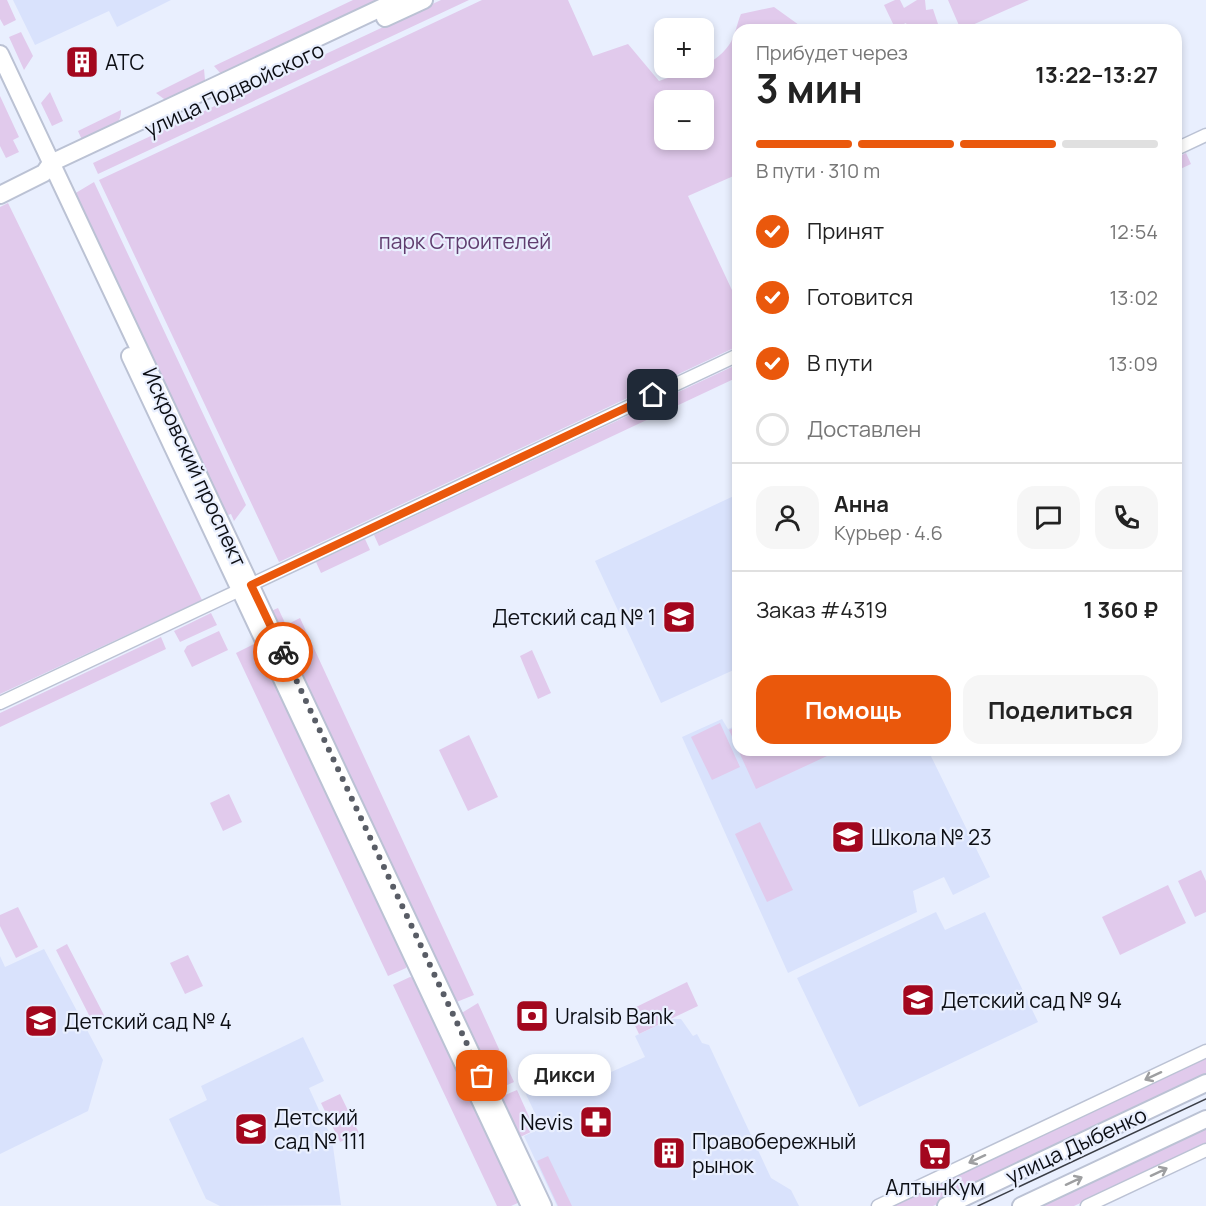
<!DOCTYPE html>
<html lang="ru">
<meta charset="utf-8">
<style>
:root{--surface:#fff;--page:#f6f6f6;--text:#222;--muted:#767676;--line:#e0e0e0;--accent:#ea580c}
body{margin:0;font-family:Manrope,sans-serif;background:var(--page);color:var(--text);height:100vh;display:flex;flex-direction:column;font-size:22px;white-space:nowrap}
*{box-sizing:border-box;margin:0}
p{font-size:20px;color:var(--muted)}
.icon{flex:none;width:33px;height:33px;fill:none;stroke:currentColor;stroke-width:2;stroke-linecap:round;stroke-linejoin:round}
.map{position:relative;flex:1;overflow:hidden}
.drawer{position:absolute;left:732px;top:24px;width:450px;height:732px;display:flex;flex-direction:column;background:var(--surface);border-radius:18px;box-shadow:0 3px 9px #0003}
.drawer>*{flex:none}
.controls{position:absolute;left:654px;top:18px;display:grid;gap:12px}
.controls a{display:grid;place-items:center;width:60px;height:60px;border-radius:12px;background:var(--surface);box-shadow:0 3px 9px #0003;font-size:30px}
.pin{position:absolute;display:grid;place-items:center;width:51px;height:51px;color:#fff;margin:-26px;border-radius:12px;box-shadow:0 3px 9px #0006}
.courier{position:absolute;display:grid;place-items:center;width:60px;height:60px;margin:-30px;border:4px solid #ea580c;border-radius:50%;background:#fff;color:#222;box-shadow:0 2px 8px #0007}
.bubble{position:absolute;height:42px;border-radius:18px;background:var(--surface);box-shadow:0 3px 9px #0003;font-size:20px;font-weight:700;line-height:42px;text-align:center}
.head em{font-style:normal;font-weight:700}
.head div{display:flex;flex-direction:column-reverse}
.head{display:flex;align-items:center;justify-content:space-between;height:102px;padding:0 24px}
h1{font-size:39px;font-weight:700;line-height:45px}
.bar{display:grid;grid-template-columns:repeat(4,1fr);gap:9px 6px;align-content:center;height:72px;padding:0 24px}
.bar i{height:8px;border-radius:4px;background:var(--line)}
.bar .on{background:var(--accent)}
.bar p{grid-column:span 4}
.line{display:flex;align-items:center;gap:15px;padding:0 24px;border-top:2px solid var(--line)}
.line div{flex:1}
.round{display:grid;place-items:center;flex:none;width:63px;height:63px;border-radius:18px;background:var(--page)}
ol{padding:0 24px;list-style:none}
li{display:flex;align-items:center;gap:18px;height:66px}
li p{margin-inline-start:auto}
li .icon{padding:6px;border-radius:50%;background:var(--accent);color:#fff;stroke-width:4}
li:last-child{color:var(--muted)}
li i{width:33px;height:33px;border:3px solid var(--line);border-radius:50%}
.primary-button{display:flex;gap:12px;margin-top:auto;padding:12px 24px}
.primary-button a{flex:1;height:69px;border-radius:18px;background:var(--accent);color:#fff;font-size:24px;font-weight:700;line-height:69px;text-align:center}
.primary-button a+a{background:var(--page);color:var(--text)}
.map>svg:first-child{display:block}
.built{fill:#d9e2fc}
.green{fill:#e1caec;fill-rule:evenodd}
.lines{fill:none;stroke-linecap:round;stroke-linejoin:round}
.street-casing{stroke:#bbc2d4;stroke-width:15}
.secondary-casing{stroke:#bbc2d4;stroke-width:20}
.street{stroke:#fff;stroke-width:12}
.secondary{stroke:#fff;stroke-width:16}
.tram{stroke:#3b3e46;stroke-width:1.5}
.oneway{stroke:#9e9fa1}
.done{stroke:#595d66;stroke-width:6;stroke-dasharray:0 10.8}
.route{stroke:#ea580c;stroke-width:8}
.labels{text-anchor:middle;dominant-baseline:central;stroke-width:4.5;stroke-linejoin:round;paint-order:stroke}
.poi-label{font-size:21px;fill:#0c0e14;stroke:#e9effe;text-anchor:start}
.street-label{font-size:21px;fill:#0c0e14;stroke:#e9effe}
.park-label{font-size:21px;fill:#603d6f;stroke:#e9effe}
</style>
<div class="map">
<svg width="1206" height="1206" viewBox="0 0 1206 1206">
<rect width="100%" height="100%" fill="#e9effe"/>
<!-- built -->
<path class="built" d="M13,0H171L117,27L109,11L35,45Z
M738,494V668L661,703L595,561Z
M722,719L728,729L738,725V750H928L990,877L953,895L944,877L913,891L917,912L788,973L682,737Z
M936,912L945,930L985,912L1038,1022L859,1107L797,978Z
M44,949L103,1060L88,1111L0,1154V956L5,967Z
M671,1019H681L693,1036L697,1034L702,1043L709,1045L771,1178L791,1190L799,1206H557L524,1136L542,1128L523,1088L584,1060L593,1080L645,1057L635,1036Z
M303,1037L324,1081L309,1088L332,1139L341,1205L220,1206L206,1199L169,1119L207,1100L201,1086Z"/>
<!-- green -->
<path class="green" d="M0,0H7L16,20L4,26L0,19Z
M353,0H383L226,74H221L214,66Z
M441,0H469L98,174L93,163Z
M482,0H568L593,56L628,44L659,81C685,72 713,68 729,45C735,37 737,23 741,14L774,7L799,25L801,30H738V174L688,196L738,303V346L279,562L99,180ZM704,100V140H664V100Z
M895,0H900L904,8L917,0H925L926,10L933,9L940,30H909L906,23L895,28L884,5Z
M948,0H1029L961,30Z
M21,32L33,56L24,70L9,37Z
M204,69L205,80L202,85L168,102L156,93Z
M50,92L63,121L52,126L41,103Z
M0,96L19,137L13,140L19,152L6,158L0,146Z
M121,110C122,130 98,135 83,142L78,131Z
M1186,153L1191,164L1176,171V158Z
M94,182L246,505L234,521L231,514L225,516L74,194Z
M8,203L202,600L0,694V207Z
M738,364V377L379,546L374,535Z
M365,539L370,550L321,573L316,562Z
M278,608L286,625L300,618L474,995L454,1003L271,611Z
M211,613L217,625L180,642L174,631Z
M219,631L228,650L192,667L184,651L187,646Z
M161,637L166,649L0,727V713Z
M258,642L408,963L406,968L388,976L236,653Z
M532,650L551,693L538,699L520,656Z
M720,723L740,767L712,780L691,737Z
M738,726V750H840L756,789L729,730Z
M469,735L498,797L468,811L439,750Z
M229,794L242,822L223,831L210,803Z
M760,822L793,890L767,902L735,834Z
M1201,870L1206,881V912L1195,917L1178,881Z
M1168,885L1186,923L1120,955L1102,917Z
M18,907L38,947L16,958L0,926V915Z
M67,944L105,1017L93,1023L56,950Z
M188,955L203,986L185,994L170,963Z
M410,977L415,978L520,1202L511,1206H497L393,985Z
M687,982L698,1006L639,1034L628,1011Z
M478,1003L514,1082L501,1088L494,1087L460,1014Z
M1206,1058V1076L1196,1082L933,1206H892Z
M517,1090L535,1130L518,1138L501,1102L505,1095Z
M340,1094L359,1133L340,1142L321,1103Z
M1206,1125V1144L1074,1206H1033Z
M548,1156L572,1206H558L537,1161Z"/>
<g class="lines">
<defs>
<path id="street" d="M1176,149L1206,135
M0,703L738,355
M878,1206L1206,1051
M1087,1206L1206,1150"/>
<path id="secondary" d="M385,18L424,0
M0,54L543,1206
M0,195L44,173L51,163L398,0
M130,356L530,1206
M946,1206L1206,1083
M1021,1206L1206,1119"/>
</defs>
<!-- street casing -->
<use href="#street" class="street-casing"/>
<!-- secondary casing -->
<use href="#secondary" class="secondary-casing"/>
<!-- street -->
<use href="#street" class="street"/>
<!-- secondary -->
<use href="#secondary" class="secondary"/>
<!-- tram -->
<path class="tram" d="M978,1206L1206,1099"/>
</g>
<!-- one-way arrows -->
<defs><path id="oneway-shaft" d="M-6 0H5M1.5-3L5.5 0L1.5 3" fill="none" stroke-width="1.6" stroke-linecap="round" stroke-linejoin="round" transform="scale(1.5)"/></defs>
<g class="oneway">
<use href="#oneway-shaft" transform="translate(1153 1076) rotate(155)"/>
<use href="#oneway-shaft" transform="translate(977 1159) rotate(155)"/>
<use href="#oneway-shaft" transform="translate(1159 1172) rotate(-25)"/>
<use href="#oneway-shaft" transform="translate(1074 1181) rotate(-25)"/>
</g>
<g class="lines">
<!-- done -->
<path class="done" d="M283,652L482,1076"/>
<!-- route -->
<path class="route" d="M283,652L251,585L653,395"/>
</g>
<!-- icons -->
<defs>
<symbol id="building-square" viewBox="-11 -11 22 22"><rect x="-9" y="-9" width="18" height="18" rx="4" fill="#a3071e" stroke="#e9effe"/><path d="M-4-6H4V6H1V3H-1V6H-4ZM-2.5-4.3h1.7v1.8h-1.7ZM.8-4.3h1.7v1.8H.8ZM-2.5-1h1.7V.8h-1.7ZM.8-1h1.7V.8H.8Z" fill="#fff"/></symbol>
<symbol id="school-square" viewBox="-11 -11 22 22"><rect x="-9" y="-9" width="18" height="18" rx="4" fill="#a3071e" stroke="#e9effe"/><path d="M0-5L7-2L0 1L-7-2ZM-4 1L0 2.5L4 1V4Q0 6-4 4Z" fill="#fff"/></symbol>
<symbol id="bank-square" viewBox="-11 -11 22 22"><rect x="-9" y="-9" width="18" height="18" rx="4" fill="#a3071e" stroke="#e9effe"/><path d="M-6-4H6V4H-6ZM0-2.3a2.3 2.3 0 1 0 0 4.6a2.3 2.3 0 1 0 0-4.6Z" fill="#fff"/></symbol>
<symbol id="pharmacy-square" viewBox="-11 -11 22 22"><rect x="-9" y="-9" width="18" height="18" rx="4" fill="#a3071e" stroke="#e9effe"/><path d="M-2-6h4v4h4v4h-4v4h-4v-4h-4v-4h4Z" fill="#fff"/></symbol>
<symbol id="supermarket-square" viewBox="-11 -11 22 22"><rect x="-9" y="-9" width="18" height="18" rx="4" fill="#a3071e" stroke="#e9effe"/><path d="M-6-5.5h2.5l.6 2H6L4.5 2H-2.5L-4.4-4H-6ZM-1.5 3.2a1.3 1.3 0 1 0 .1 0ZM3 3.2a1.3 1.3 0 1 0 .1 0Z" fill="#fff"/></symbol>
</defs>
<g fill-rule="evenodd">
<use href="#building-square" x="63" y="43" width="38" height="38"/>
<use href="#school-square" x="660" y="598" width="38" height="38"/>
<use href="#school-square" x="829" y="818" width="38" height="38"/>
<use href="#school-square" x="899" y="981" width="38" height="38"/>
<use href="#bank-square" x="513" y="997" width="38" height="38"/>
<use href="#school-square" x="22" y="1002" width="38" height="38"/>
<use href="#pharmacy-square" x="577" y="1103" width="38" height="38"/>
<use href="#school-square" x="232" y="1110" width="38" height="38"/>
<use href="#building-square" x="650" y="1134" width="38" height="38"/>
<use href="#supermarket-square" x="916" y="1135" width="38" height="38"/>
</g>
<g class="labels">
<!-- poi labels -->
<g class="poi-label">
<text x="105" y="62">АТС</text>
<text x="656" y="617" text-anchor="end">Детский сад № 1</text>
<text x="871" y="837">Школа № 23</text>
<text x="941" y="1000">Детский сад № 94</text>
<text x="555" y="1016">Uralsib Bank</text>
<text x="64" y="1021">Детский сад № 4</text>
<text x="274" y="1117">Детский<tspan x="274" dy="24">сад № 111</tspan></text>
<text x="573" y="1122" text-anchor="end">Nevis</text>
<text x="692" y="1141">Правобережный<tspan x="692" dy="24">рынок</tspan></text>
<text x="935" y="1187" text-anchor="middle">АлтынКум</text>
</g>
<!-- street labels -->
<g class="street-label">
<text transform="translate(234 89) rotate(-25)">улица Подвойского</text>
<text transform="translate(195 467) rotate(65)">Искровский проспект</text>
<text transform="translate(1076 1145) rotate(-25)">улица Дыбенко</text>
</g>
<!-- park labels -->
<g class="park-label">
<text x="465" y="241">парк Строителей</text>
</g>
</g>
</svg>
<div class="controls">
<a>+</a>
<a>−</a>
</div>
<div class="pin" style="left:482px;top:1076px;background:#ea580c"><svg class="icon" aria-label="bag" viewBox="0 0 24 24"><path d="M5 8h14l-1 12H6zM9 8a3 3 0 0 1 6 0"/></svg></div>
<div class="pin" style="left:653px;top:395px;background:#1f2937"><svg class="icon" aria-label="home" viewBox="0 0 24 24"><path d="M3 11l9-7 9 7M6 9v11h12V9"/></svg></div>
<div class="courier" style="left:283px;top:652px"><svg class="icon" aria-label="bike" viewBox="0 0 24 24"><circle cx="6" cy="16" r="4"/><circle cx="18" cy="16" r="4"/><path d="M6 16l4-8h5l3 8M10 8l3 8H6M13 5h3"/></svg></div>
<div class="bubble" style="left:518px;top:1054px;width:93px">Дикси</div>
<section class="drawer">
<div class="head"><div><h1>3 мин</h1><p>Прибудет через</p></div><em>13:22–13:27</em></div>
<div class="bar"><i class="on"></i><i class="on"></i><i class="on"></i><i></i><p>В пути · 310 m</p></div>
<ol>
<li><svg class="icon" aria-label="check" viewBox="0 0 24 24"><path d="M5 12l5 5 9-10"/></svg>Принят<p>12:54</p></li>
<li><svg class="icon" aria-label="check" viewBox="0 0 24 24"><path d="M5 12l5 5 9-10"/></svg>Готовится<p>13:02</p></li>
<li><svg class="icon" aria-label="check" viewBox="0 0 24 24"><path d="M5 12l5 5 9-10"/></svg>В пути<p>13:09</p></li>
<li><i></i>Доставлен</li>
</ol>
<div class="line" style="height:108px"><a class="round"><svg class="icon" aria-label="person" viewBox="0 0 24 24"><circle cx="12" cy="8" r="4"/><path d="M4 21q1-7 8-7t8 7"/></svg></a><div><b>Анна</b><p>Курьер · 4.6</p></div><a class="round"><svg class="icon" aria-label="chat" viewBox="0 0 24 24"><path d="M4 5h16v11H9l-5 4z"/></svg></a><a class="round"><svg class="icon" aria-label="phone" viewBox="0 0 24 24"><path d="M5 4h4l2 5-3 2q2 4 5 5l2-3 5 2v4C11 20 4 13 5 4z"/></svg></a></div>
<div class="line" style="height:78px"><div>Заказ #4319</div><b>1 360 ₽</b></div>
<div class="primary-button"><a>Помощь</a><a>Поделиться</a></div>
</section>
</div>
